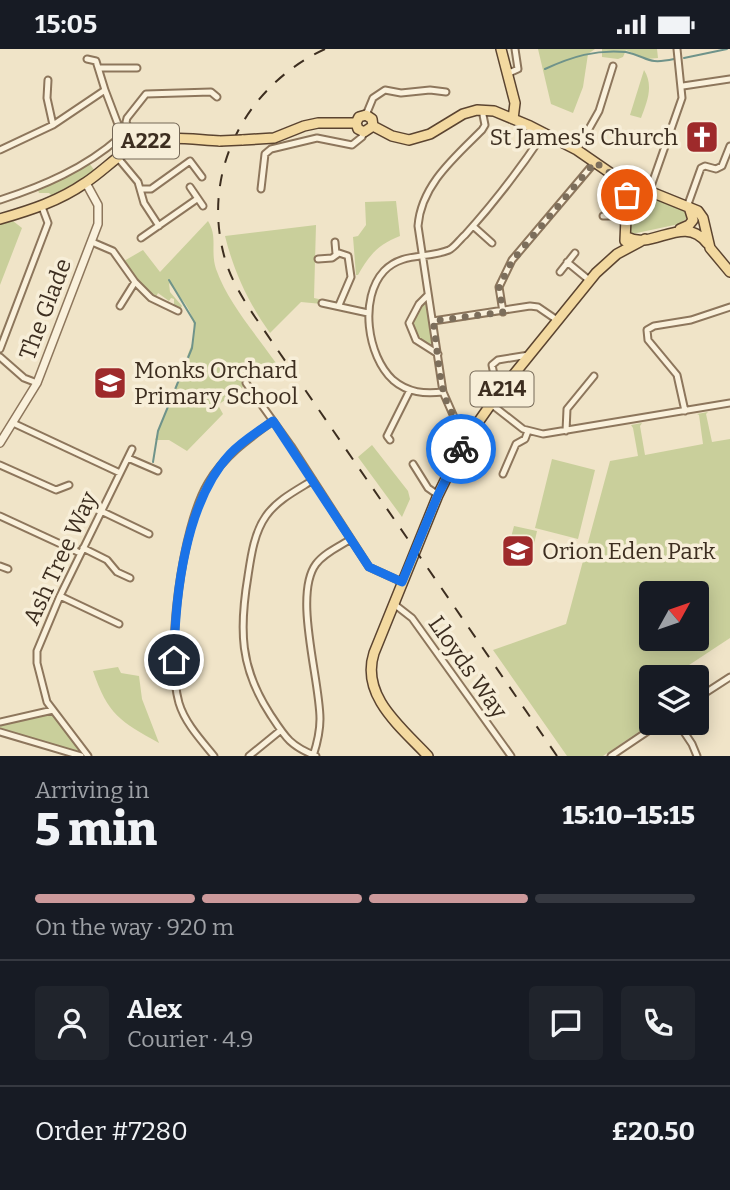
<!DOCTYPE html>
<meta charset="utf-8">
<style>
:root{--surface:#171b24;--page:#20242c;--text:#f1f3f6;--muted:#9ea1a6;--line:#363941;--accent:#cc999b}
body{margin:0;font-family:Bitter,serif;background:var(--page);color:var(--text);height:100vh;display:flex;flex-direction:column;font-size:26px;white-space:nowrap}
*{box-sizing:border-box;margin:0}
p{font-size:23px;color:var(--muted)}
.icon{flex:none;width:38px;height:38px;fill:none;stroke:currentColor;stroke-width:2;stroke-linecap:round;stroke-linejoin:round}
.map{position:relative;height:707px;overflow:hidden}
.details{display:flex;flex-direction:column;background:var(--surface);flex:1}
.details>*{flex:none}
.needle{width:46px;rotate:50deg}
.buttons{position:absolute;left:639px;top:532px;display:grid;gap:14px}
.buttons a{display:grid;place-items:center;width:70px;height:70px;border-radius:7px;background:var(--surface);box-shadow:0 4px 18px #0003;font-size:35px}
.pin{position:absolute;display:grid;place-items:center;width:60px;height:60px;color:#fff;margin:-30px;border:4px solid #fff;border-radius:50%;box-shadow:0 2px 7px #0007}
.courier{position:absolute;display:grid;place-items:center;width:70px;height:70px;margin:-35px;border:5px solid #1a73e8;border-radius:50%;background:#fff;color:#222;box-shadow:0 2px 9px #0007}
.headline em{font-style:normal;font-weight:800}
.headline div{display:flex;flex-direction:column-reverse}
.headline{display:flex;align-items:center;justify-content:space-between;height:119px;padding:0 35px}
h1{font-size:46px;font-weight:800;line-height:52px}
.bar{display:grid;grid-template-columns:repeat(4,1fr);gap:10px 7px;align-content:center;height:84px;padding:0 35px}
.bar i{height:9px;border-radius:5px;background:var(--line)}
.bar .on{background:var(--accent)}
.bar p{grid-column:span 4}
.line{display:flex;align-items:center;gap:18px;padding:0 35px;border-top:2px solid var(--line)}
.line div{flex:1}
.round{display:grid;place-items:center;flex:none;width:74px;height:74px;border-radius:7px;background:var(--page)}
.status{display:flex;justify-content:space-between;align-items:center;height:49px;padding:0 35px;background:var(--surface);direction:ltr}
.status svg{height:19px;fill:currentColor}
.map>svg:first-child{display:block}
.green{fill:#c9cf9b;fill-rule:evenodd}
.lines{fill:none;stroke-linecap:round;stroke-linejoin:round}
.stream{stroke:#6f938a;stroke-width:2}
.minor-casing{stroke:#8d765c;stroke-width:9}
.tertiary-casing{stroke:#8d765c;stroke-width:10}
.primary-casing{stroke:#5b4430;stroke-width:12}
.minor{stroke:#faf1dc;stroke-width:5}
.tertiary{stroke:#faf1dc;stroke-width:7}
.primary{stroke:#f3d9a0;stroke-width:9}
.rail{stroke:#3d2e20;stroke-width:2;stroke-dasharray:12 12;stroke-linecap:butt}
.primary-bridge-casing{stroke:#5b4430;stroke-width:12;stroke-linecap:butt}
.primary-bridge{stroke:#f3d9a0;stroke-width:9}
.done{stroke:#7c6e5b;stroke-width:7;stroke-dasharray:0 12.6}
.route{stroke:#1a73e8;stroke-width:9}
.labels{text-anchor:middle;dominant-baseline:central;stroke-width:7;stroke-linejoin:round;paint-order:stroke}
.shield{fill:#f7eed8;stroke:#756857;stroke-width:2}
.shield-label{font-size:21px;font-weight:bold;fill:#3d2e20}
.poi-label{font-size:23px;fill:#3d2e20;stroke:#f7eed8;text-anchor:start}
.street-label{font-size:23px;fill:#3d2e20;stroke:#f7eed8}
</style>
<div class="status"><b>15:05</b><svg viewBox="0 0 49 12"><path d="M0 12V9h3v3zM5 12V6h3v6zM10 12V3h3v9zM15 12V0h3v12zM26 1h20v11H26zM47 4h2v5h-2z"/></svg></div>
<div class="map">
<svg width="730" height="707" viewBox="0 0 730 707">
<rect width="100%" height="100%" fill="#f0e4c8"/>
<!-- green -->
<path class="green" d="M538,0H595L588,5L583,38L573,64L551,55Z
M602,0H657L658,9L646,10L626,1L623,8L618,10L602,8Z
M644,21C654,37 647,53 641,69L630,66Z
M89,114L95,122L52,147L49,144H39L38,141L76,123Z
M634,142L682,159L686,163L687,169L679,175L632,185L628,182L629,147Z
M396,152L400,187C379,195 369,206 358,226H356L353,188L358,187L366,176L365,153Z
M13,172L22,179L0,236V175Z
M208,172C218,188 210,201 216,220C228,254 255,284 276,314L218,356L223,365L187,402L169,391H155L193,292C198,265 185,255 169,234L170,243L182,257L180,260L174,256V250L171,249L169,252L158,244L156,248L138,231L124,212L143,201L160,223Z
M316,176L314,249L323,251L322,255L301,253L270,284C248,253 234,223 225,187Z
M428,246L438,305L416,291L409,274L419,255Z
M708,363L706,365L712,393L730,390V589L683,620L688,628H685L681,622L671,628H651L652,674L603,707H567L493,601L566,575L610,412L638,407L633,379L631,376L642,374L640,377L645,406L703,395L699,366L697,365ZM651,544H696V590H651Z
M372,396L408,442L410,450L402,468L358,408Z
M552,410L595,421L578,490L535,479Z
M514,477L537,482L529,517L505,511Z
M118,618L121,624L139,627L142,650L159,694C120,672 108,666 93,622Z
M51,664L82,702L80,704L0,681V675Z"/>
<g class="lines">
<!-- stream -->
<path class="stream" d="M684,9L727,0
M545,20C571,8 596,0 626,3C649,8 646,16 674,10
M153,413L158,382L192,299L195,274L169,231"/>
<defs>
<path id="minor" d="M99,19H137
M507,25L518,20L515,0
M48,31L47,49L53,76
M683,37L730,30
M366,66L373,49L385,41L401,44L430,41L446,43
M136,96L126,73L127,69L146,45L211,43L217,48
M0,101L53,76L105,41L96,12L87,10
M577,101L599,62L613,17
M118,109L138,133L144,154L159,177
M190,138L203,157
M141,140H151L190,112L202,128
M261,140L265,105L271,100L317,89L352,96L362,88L364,83
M649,143L682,49L677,0
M0,151C43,137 85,119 119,89V78L105,41
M687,158L701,119L705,117L716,120L722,117L730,97
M603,167H626
M473,177L492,194
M141,189L197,150
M92,193L113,202L135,233L151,249L178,262
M335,193L336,205
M318,210L332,209L339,204L348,207L351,228L339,256
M567,213L589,231
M560,223L575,204
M428,246L419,255L409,274L416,291L438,305
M322,254L368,264
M120,257L135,233
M503,263L499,238L512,211L595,113
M433,272L530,257L538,258L557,271
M0,300L48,174L42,158
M0,308L24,329L37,334
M246,334L291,397L369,518L402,533
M443,343C425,345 408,344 393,331C367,307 359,249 384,222C402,203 427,210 449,201C455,198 460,190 465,186C494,154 520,120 544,84
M498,345L492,316L498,311L529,306
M491,355L523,380L543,385L730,354
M685,362L677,326L648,291L647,281L654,277L691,271L730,258
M13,374L120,424
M473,382L454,368L443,343L418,177C421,136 455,108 482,81L485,76L483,66
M566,382L567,360L594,327
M390,391L387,387L410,341
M128,409L158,422
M413,415L428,439L438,446
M0,416L56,441L69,436
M503,425L516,395L525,390L528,382
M313,431C297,441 277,451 266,467C254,484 251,507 248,527C239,581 240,619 270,665C285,688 290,697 316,707
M101,462L149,485
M0,467L80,504
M83,499L107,511L117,523L130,529
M0,517L8,520
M60,547L119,575
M394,555L412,569L511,707
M696,650L730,628
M0,673L53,661
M678,674L692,695L697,707
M0,683L81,707
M88,707L47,653L37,614V602L60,547L132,400
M214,707C201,691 185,674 179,654C165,605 182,477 208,434C224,407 248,390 273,372
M249,707L281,681
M313,707C317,695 320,683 320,670C320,631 293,546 316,515C324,504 340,497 351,490
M611,707L660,674"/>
<path id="tertiary" d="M0,394L37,334L98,175V156L86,134"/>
<path id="primary" d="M501,0L515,54L513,70
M356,74L359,68L366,66L372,70L373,77
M356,74L358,80L364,83L373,77
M373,77L392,87L409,91L430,85L463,65L477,61L494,62L530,77L577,101L619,130L698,162L703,169L710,199L730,223
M242,91L274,89L304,77L318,74H356
M620,131L627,146L625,192
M0,170C31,161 59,152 85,134C104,122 122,101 143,93C166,86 196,91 220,92
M680,180L689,176L693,171L689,158
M627,188C652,202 684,164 707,194
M428,707C402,679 360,647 374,604L438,446L458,405L472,382L498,345L596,224L617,205L645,190"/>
</defs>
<!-- minor casing -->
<use href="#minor" class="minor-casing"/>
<!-- tertiary casing -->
<use href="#tertiary" class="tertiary-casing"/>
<!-- primary casing -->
<use href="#primary" class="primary-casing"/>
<!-- minor -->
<use href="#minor" class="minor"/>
<!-- tertiary -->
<use href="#tertiary" class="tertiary"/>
<!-- primary -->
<use href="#primary" class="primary"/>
<!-- rail -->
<path class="rail" d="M325,0C245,37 200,124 225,210C231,231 243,250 255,268L557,707"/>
<defs>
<path id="primary-bridge" d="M220,92L242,91"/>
</defs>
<!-- primary-bridge casing -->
<use href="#primary-bridge" class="primary-bridge-casing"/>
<!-- primary-bridge -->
<use href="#primary-bridge" class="primary-bridge"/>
</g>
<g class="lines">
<!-- done -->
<path class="done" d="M461,400L473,382C465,376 457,372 452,364C438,341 438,299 433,272L503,263L499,238L512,212L595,113L623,134L627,146"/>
<!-- route -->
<path class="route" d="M174,611C175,546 185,454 230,405C242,392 259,382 273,372L369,518L402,533L438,446L461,400"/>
</g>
<!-- icons -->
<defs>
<symbol id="church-square" viewBox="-11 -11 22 22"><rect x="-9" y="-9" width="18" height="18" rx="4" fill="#9e2a2b" stroke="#f7eed8"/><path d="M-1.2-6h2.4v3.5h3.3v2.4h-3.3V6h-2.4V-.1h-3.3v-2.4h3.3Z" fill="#fff"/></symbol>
<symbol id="school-square" viewBox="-11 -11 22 22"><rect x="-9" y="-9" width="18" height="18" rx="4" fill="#9e2a2b" stroke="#f7eed8"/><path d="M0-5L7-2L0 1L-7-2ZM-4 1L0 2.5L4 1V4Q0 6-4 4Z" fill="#fff"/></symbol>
</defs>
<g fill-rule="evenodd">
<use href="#church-square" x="683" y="69" width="38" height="38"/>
<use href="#school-square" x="91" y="315" width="38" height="38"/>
<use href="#school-square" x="499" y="483" width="38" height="38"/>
</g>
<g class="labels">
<!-- shield labels -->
<g class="shield">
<rect x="113" y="74.5" width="66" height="35" rx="5"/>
<rect x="470.5" y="322.5" width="63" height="35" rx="5"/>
</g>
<g class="shield-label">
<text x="146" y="92">A222</text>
<text x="502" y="340">A214</text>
</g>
<!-- poi labels -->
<g class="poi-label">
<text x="678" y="88" text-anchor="end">St James's Church</text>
<text x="134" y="321">Monks Orchard<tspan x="134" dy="26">Primary School</tspan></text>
<text x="542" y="502">Orion Eden Park</text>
</g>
<!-- street labels -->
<g class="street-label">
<text transform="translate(45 260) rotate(-69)">The Glade</text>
<text transform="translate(60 509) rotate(-65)">Ash Tree Way</text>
<text transform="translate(468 618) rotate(55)">Lloyds Way</text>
</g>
</g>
</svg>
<div class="buttons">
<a><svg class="needle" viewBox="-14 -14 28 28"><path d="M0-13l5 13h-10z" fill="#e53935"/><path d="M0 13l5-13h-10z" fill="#9ea1a6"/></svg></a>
<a><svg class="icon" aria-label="layers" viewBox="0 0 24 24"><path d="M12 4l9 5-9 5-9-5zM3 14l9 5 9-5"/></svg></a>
</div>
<div class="pin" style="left:627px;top:146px;background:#ea580c"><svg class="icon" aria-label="bag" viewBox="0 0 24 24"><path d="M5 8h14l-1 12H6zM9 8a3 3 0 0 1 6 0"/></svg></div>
<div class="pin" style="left:174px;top:611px;background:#1f2937"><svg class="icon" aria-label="home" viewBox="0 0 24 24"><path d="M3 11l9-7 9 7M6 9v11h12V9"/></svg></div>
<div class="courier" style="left:461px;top:400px"><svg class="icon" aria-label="bike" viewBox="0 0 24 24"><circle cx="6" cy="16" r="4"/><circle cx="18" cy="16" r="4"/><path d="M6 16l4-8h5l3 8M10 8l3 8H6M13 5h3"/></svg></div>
</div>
<section class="details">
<div class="headline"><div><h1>5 min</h1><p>Arriving in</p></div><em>15:10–15:15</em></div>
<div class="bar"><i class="on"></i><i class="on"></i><i class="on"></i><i></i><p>On the way · 920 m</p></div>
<div class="line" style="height:126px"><a class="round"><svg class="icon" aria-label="person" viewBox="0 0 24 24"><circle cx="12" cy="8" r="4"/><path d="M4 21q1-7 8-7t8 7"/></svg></a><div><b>Alex</b><p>Courier · 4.9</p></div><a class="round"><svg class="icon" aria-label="chat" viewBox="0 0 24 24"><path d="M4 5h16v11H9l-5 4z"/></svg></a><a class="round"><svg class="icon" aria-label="phone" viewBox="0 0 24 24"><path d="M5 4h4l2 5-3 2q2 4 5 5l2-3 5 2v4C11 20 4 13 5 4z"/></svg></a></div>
<div class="line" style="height:91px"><div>Order #7280</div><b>£20.50</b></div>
</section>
